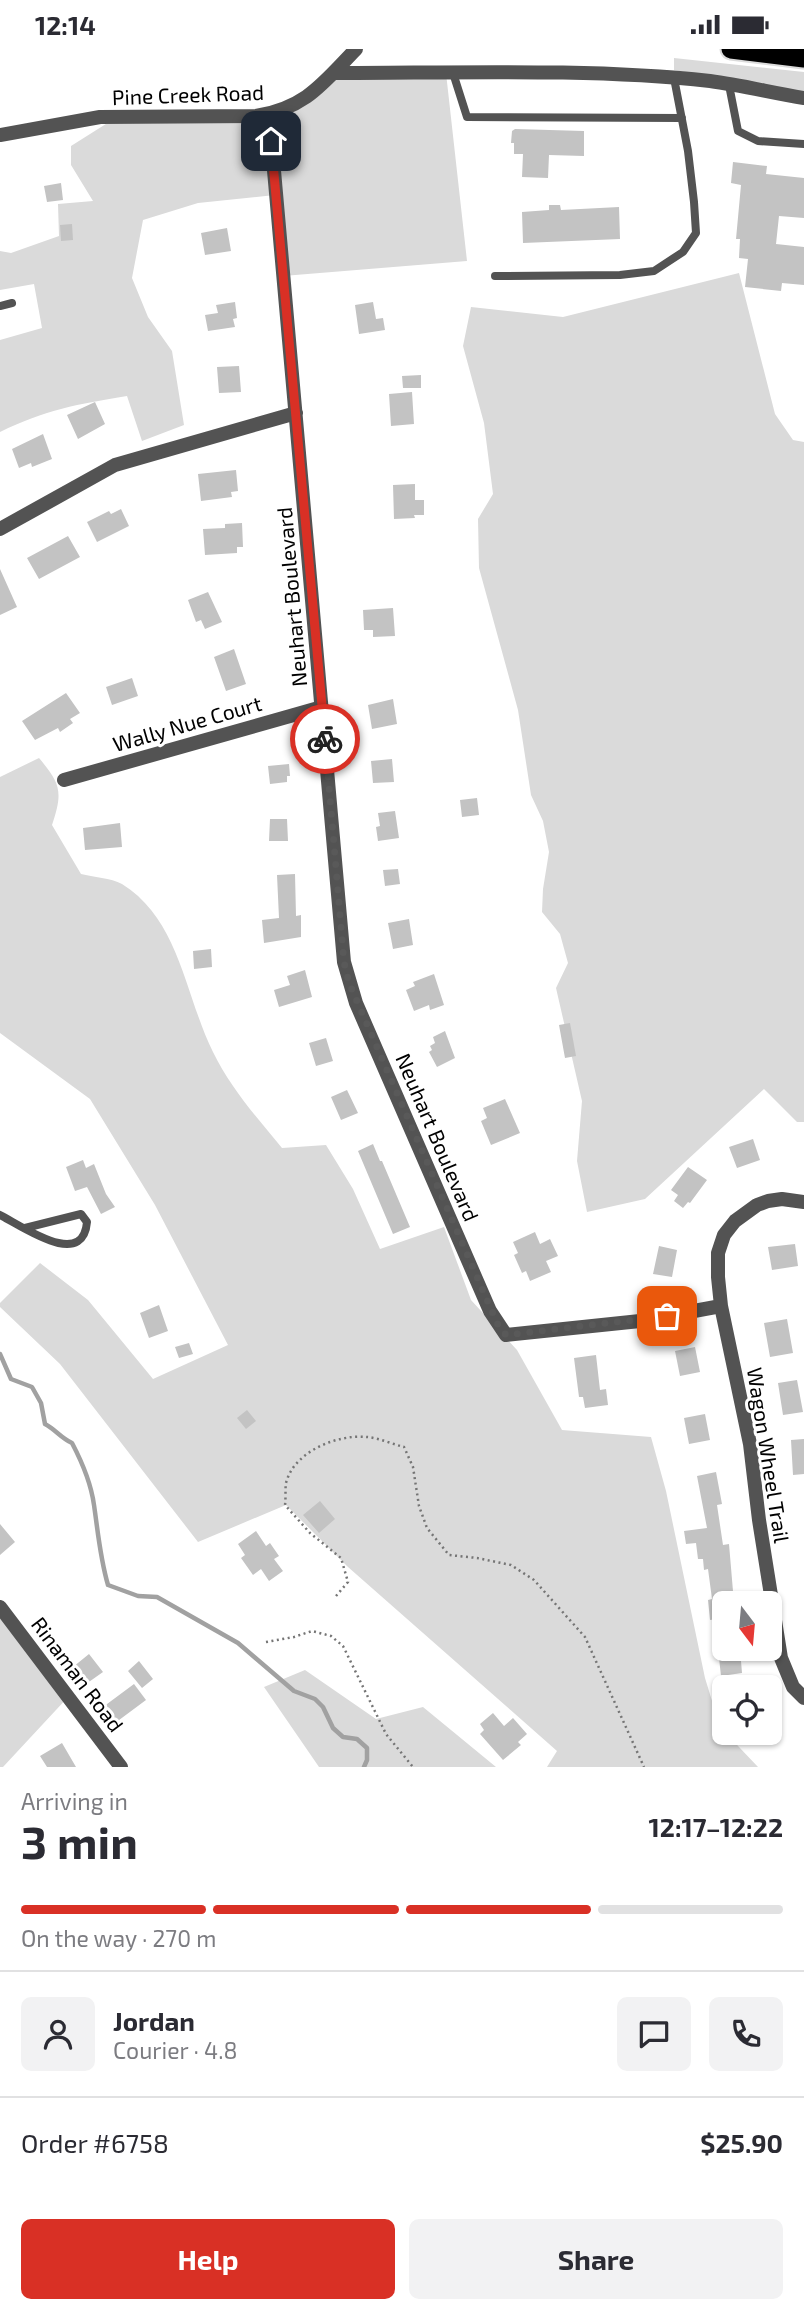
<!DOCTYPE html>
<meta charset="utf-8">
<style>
:root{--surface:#fff;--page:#f2f2f3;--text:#2b2b33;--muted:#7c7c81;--line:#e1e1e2;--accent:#d93025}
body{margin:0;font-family:"Exo 2",sans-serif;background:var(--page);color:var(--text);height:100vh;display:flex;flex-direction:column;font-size:26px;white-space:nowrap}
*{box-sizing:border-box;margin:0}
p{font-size:23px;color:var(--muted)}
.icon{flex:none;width:38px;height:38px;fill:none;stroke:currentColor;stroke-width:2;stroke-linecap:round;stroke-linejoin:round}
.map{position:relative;height:1718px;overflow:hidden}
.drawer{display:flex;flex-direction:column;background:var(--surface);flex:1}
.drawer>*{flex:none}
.needle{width:46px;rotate:164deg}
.tools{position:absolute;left:712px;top:1542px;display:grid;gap:14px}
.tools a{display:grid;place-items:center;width:70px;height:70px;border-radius:10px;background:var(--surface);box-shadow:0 2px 5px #0004;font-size:35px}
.pin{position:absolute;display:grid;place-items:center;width:60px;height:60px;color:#fff;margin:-30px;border-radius:14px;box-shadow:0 4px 10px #0006}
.courier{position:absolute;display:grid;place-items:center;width:70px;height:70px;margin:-35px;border:5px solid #d93025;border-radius:50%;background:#fff;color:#222;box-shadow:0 2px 9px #0007}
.overview em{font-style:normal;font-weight:700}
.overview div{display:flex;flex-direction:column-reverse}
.overview{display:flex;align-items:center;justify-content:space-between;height:119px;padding:0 21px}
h1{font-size:46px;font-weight:700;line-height:52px}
.bar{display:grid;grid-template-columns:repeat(4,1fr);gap:10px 7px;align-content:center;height:84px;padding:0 21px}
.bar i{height:9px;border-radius:5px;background:var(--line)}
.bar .selected{background:var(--accent)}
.bar p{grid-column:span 4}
.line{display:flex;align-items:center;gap:18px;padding:0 21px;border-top:2px solid var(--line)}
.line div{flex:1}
.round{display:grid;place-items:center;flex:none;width:74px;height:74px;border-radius:10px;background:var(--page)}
.button{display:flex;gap:14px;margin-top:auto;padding:14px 21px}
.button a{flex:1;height:80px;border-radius:10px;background:var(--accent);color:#fff;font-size:28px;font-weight:700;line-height:80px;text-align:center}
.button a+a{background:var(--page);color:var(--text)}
.status{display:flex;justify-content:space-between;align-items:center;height:49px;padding:0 35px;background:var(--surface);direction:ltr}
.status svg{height:19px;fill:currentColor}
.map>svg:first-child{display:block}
.green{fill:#dadada}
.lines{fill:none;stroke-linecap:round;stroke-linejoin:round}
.stream{stroke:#a1a1a1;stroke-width:4.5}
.building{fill:#c3c3c3}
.trunk-casing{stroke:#dbdbdb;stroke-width:23}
.path{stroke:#757575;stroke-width:2.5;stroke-dasharray:2 3.5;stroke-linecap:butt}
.service{stroke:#535353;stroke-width:8}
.minor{stroke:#535353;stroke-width:14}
.tertiary{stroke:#535353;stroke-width:14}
.trunk{stroke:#000;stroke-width:19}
.done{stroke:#595959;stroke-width:7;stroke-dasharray:0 12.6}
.route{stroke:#d93025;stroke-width:9}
.labels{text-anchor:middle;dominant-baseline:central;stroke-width:6;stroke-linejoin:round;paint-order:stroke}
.street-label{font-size:21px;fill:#000;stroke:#fff}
</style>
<div class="status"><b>12:14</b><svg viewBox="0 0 49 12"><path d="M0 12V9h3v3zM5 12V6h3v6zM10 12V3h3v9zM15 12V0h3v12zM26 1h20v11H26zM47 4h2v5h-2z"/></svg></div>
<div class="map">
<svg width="804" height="1718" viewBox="0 0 804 1718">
<rect width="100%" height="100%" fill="#fff"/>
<!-- green -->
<path class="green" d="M674,9L804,23V44L674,21Z
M333,24H446L467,212L283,227L275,146L198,154L143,171L132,229L148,268L172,302L184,376L142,392L127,347C78,355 45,361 0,383V291L42,279L34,235L0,241V202L11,204L59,187L58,155L93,152L71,116V97L117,68L269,65Z
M739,224L775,365L793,391L804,393V1073H797L764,1040L645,1150L587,1163L577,1112L582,1052L556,939L568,914L560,885L542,863L543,840L549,803L543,772L531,746L518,661L479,519L478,470L493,445L484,374L463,297L471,258L563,268Z
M39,709C61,735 63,743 52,776L81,825C93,828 111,829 122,835C180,871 185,947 213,1003C230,1038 257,1069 282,1099L326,1096L353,1140L380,1200L444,1178L471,1251L517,1301L562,1381L651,1388L666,1442L705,1629L720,1678L758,1718H547L557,1702L348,1518L286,1456L198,1493L60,1315L0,1258V1254L40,1214L88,1251L153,1330L228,1296L155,1156L90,1050L0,984V728Z
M0,1558L69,1647L3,1718H0Z
M305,1621L376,1670L423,1658L496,1718H319L264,1638Z"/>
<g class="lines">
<!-- stream -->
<path class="stream" d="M0,1305L11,1330L32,1338L41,1354L45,1375C56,1381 61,1389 72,1394C82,1413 91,1434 94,1456C98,1483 100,1509 108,1536L138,1547L157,1548L238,1594L294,1642L315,1650L323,1658L333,1679L343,1688L357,1690L367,1699V1711L364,1718"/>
</g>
<!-- building -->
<path class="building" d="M515,80L584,82V107L549,106L548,129L522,128L523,105H514V94H511L512,82Z
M733,113L767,117L766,125L804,129V169L779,167L776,195L804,198V236L782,234L781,242L745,238L748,210L739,209L740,190H736L741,136L731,134Z
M61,134L63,151L47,153L44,137Z
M549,156H560L561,161L619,158L620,190L523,194L522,163L549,161Z
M72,175L73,191L61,192L60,176Z
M227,179L231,202L205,206L201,184Z
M235,253L237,269L233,270L235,278L208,282L205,266L218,264L216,256Z
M373,253L376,270L383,269L385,281L359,285L355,256Z
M239,317L241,343L219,344L217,318Z
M421,326V339H403L402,327Z
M412,343L414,375L391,377L389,345Z
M95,353L105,375L78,390L67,366Z
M43,385L52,410L32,418L31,414L19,419L12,400Z
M236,421L238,442L231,443L232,448L201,452L198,425Z
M415,435V451H424V466H414L415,469L394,470L393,436Z
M121,460L129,477L97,493L87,473L109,462L111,465Z
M242,474L243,498H237V504L205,506L203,480L225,479V475Z
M68,487L80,508L39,530L27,509Z
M0,520L17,558L0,566Z
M208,543L222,573L205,580L201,571L196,573L188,551Z
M393,559L395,587L373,588V581H364L363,561Z
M234,600L246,635L226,642L214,608Z
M132,629L138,647L112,656L106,638Z
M66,644L80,664L70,670L73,674L60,683L58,679L35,691L22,672Z
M393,650L397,675L372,680L368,656Z
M392,710L394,733L373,734L371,712Z
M289,715L290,727H287V733L270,735L268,717Z
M477,749L479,766L462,768L460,751Z
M395,762L399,789L378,792L376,778L380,777L378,764Z
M270,770H287L288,792H269Z
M120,774L122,798L85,801L83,779Z
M398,820L400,835L385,837L383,821Z
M295,825L296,867L301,866V888L264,894L262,871L279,869L277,826Z
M409,870L413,896L393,900L388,874Z
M211,900L212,918L194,920L193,902Z
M305,921L312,948L279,958L274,941L290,936L287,927Z
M434,925L444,956L430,961L429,956L414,962L406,941L415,937L413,933Z
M570,974L576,1007L565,1009L559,976Z
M445,982L455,1009L437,1018L429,1003L432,1001L430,997L435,994L433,988Z
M326,989L333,1012L316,1017L309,994Z
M347,1041L358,1064L341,1071L331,1048Z
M505,1050L520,1084L491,1096L481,1072L487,1069L483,1059Z
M753,1090L760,1111L737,1119L729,1098Z
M373,1095L380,1112H382L410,1178L393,1185L358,1102Z
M83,1111L86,1119L94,1115L106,1145L115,1158L101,1165L87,1138L75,1142L66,1118Z
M688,1118L707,1131L690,1154L688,1153L683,1159L674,1152L678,1146L671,1141Z
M535,1183L540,1195L550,1190L558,1207L546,1212L551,1223L530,1232L526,1222L522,1224L514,1206L518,1204L513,1193Z
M795,1195L798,1217L772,1221L768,1198Z
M659,1197L677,1201L672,1228L653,1225Z
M159,1256L168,1282L149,1289L140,1264Z
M787,1270L793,1304L770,1308L764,1274Z
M189,1294L193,1305L179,1309L175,1298Z
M695,1298L700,1323L680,1327L675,1302Z
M596,1306L600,1341L606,1340L608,1356L585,1359L583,1348H579L574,1309Z
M797,1331L803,1363L783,1366L778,1334Z
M247,1361L256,1372L246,1380L237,1369Z
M705,1365L710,1391L689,1395L684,1369Z
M804,1390V1425L793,1426L791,1391Z
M716,1423L722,1455L717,1456L723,1496L729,1495L734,1554H724V1569L710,1571L708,1551L712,1550L708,1520L704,1521L703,1510H698L696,1494L686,1495L684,1482L707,1479L697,1427Z
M320,1452L335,1470L319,1484L303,1466Z
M0,1475L15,1493L0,1506Z
M256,1482L266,1497L270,1494L279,1507L274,1510L283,1522L269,1532L261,1520L253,1526L241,1509L245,1506L238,1495Z
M718,1600H740L742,1624L721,1627Z
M89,1605L103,1623L86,1635L73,1618Z
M139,1612L153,1630L142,1639L128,1622Z
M134,1635L146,1651L111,1677L104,1668L108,1665L103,1658Z
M493,1664L504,1677L513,1669L527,1685L518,1693L521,1696L503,1711L480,1685L484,1681L480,1675Z
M62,1694L76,1718H47L40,1707Z"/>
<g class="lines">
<defs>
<path id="trunk" d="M731,0L804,9"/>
</defs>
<!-- trunk casing -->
<use href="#trunk" class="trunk-casing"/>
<!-- path -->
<path class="path" d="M336,1547L348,1533L341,1509L310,1484L285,1456C286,1449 285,1440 286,1434C294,1402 338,1385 367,1388C379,1389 392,1395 404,1398L413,1418L419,1457L427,1479L449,1506L477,1509L511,1516L534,1531L585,1588L644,1718
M266,1593L294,1588L312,1582L331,1587L343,1597L386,1685L413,1718"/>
<!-- service -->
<path class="service" d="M453,24L467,68L682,69
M729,36L738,82L758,92L804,95
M495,227L620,226L654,222L683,203L696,184L694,153L688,102L674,29
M0,257L12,254
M0,1166C22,1177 83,1221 87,1173L81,1165L25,1179"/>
<!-- minor -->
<path class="minor" d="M269,65L344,913L356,954L490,1262L506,1286L640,1272L721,1257
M0,480L115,416L296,364
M64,731L322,658
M804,1153L782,1150L768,1152L757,1156L735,1172L724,1186L718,1204V1228L721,1257L750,1395L759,1471L781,1609L793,1638L804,1649"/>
<!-- tertiary -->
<path class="tertiary" d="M333,24C456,24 588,19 710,32C741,36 773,44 804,49
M0,86L100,68L256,67C306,59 323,34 356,0
M0,1558L121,1718"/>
<!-- trunk -->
<use href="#trunk" class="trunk"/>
</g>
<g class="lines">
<!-- done -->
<path class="done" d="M325,690L344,913L349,934L498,1276L506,1286L667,1267"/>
<!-- route -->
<path class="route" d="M271,92L325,690"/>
</g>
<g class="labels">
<!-- street labels -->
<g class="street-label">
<text transform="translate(188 45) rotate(-2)">Pine Creek Road</text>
<text transform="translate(291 548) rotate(-95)">Neuhart Boulevard</text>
<text transform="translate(187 674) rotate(-16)">Wally Nue Court</text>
<text transform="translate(438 1088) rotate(67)">Neuhart Boulevard</text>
<text transform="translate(769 1406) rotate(81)">Wagon Wheel Trail</text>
<text transform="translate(78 1625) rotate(53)">Rinaman Road</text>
</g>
</g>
</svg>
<div class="tools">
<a><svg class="needle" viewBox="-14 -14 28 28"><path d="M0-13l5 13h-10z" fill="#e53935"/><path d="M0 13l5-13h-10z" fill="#7c7c81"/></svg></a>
<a><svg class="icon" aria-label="locate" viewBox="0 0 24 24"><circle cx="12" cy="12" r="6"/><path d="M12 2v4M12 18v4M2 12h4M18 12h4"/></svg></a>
</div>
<div class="pin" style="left:667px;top:1267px;background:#ea580c"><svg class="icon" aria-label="bag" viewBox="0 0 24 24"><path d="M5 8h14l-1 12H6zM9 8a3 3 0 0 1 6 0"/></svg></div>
<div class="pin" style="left:271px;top:92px;background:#1f2937"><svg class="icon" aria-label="home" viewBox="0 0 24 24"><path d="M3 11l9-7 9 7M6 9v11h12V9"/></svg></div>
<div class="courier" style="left:325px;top:690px"><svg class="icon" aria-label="bike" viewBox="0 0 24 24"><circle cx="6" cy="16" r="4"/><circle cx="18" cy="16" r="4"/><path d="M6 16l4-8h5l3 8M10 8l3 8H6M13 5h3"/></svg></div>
</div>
<section class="drawer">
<div class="overview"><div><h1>3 min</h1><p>Arriving in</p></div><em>12:17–12:22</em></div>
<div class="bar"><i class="selected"></i><i class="selected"></i><i class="selected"></i><i></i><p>On the way · 270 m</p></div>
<div class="line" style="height:126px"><a class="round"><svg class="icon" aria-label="person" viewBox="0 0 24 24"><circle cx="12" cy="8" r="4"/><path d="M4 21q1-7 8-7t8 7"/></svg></a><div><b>Jordan</b><p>Courier · 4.8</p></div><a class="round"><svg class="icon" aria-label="chat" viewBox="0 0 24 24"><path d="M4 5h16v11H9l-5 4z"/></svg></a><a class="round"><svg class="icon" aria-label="phone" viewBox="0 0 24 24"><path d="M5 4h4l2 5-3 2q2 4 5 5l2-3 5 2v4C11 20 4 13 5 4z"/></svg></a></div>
<div class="line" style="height:91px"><div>Order #6758</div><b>$25.90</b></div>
<div class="button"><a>Help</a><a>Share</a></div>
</section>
